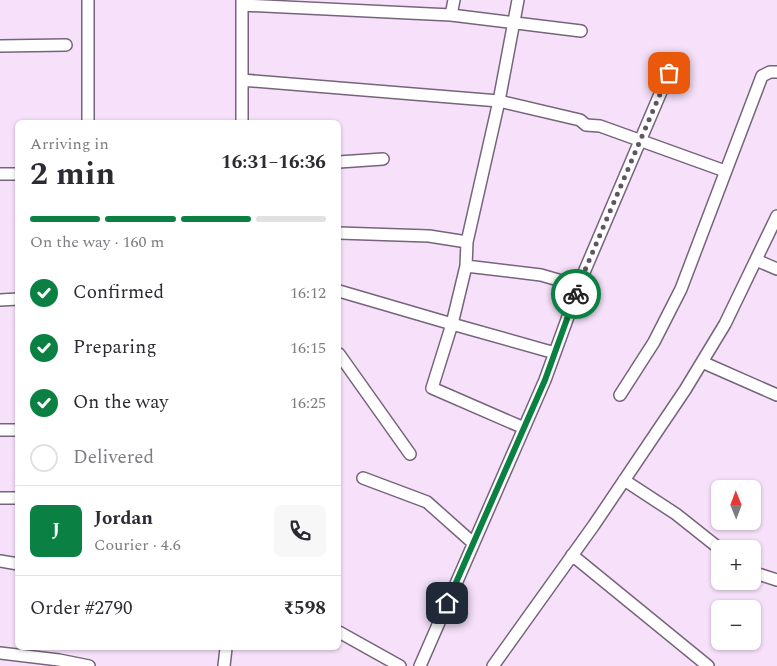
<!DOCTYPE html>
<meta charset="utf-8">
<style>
:root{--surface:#fff;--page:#f7f7f7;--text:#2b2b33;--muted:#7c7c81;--line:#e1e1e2;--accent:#0b8043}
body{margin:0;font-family:Spectral,serif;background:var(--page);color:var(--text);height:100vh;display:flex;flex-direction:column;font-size:19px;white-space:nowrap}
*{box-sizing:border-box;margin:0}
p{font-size:16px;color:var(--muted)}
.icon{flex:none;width:28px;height:28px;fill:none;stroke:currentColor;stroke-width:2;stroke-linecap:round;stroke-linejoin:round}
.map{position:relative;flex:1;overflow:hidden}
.panel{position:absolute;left:15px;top:120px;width:326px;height:530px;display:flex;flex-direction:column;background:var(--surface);border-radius:8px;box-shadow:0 1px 4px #0004}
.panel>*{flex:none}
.needle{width:32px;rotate:359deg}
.controls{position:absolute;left:711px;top:480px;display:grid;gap:10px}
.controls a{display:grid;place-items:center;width:50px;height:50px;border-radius:8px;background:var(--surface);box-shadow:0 1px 4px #0004;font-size:25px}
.pin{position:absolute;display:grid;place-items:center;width:42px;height:42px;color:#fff;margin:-21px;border-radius:10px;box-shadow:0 2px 8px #0006}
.courier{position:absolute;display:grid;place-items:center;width:50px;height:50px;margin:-25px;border:4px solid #0b8043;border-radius:50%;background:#fff;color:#222;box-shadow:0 1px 6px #0007}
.summary em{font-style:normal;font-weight:700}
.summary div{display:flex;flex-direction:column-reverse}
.summary{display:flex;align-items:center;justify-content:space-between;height:85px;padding:0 15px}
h1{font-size:32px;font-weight:700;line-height:38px}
.bar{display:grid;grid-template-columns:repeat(4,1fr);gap:8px 5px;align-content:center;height:60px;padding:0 15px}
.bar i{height:6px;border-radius:4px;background:var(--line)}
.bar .selected{background:var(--accent)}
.bar p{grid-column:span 4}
.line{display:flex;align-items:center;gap:12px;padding:0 15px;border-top:1px solid var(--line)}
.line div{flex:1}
.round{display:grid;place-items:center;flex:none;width:52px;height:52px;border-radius:8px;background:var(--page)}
ol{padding:0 15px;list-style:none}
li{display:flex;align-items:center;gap:15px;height:55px}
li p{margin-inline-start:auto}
li .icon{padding:5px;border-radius:50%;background:var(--accent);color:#fff;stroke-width:4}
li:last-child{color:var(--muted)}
li i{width:28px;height:28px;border:2px solid var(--line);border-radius:50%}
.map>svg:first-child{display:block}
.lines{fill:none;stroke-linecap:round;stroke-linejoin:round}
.street-casing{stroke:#76647a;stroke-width:14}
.street{stroke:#fff;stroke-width:11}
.done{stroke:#615563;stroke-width:5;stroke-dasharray:0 9}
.route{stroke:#0b8043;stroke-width:6}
</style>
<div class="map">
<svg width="777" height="666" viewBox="0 0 777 666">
<rect width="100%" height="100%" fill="#f6e0fa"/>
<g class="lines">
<defs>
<path id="street" d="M88,0V122
M242,0V122
M518,0L499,101L467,242L466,266L452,324L432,388L524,428
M242,5L451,15L581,31
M451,15L454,0
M0,46L66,45
M242,80L499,101L580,120L586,125L600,126L725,171
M339,162L383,159
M0,174H18
M339,233L429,236L467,242
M756,260L777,269
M466,266L541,275L579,286
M339,291L452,324L555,353
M0,300L18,299
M339,354L410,454
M702,362L777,395
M620,395L654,342L681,289L762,76L770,72H777
M0,430H18
M363,478L427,502L473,543
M624,480L676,514L720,549
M0,498H18
M572,555L708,666
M0,561L18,564
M752,572L777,580
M339,632L400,666
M0,653L59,660L89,666
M224,666L226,648
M420,666L545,380L585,270L669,73
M493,666L594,525L685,390L725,324L777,216"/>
</defs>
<!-- street casing -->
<use href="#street" class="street-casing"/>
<!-- street -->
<use href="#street" class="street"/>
</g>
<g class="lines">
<!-- done -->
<path class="done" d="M576,294L585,270L669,73"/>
<!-- route -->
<path class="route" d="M447,603L545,380L576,294"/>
</g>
</svg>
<div class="controls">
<a><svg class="needle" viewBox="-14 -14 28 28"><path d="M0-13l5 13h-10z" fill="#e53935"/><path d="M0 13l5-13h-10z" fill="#7c7c81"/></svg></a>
<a>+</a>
<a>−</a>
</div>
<div class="pin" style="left:669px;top:73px;background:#ea580c"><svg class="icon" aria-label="bag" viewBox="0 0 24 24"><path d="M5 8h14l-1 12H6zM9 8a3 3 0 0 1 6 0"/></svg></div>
<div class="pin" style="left:447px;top:603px;background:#1f2937"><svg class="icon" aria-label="home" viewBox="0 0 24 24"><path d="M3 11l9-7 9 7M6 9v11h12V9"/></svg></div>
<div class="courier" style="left:576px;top:294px"><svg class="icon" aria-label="bike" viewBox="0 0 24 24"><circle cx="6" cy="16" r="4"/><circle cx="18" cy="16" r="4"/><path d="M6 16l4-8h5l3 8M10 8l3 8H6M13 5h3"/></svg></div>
<section class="panel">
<div class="summary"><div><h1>2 min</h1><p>Arriving in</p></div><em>16:31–16:36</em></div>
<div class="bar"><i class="selected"></i><i class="selected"></i><i class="selected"></i><i></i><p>On the way · 160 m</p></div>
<ol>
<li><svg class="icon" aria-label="check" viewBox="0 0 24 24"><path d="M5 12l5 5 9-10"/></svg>Confirmed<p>16:12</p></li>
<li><svg class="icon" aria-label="check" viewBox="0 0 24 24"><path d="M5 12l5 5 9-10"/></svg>Preparing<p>16:15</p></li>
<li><svg class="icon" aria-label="check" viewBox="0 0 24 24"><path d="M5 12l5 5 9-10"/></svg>On the way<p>16:25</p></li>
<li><i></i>Delivered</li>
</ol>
<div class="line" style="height:90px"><b class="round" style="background:var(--accent);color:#fff">J</b><div><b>Jordan</b><p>Courier · 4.6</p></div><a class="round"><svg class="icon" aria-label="phone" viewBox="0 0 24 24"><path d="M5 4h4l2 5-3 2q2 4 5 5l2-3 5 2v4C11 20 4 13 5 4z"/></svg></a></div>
<div class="line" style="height:65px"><div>Order #2790</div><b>₹598</b></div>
</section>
</div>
